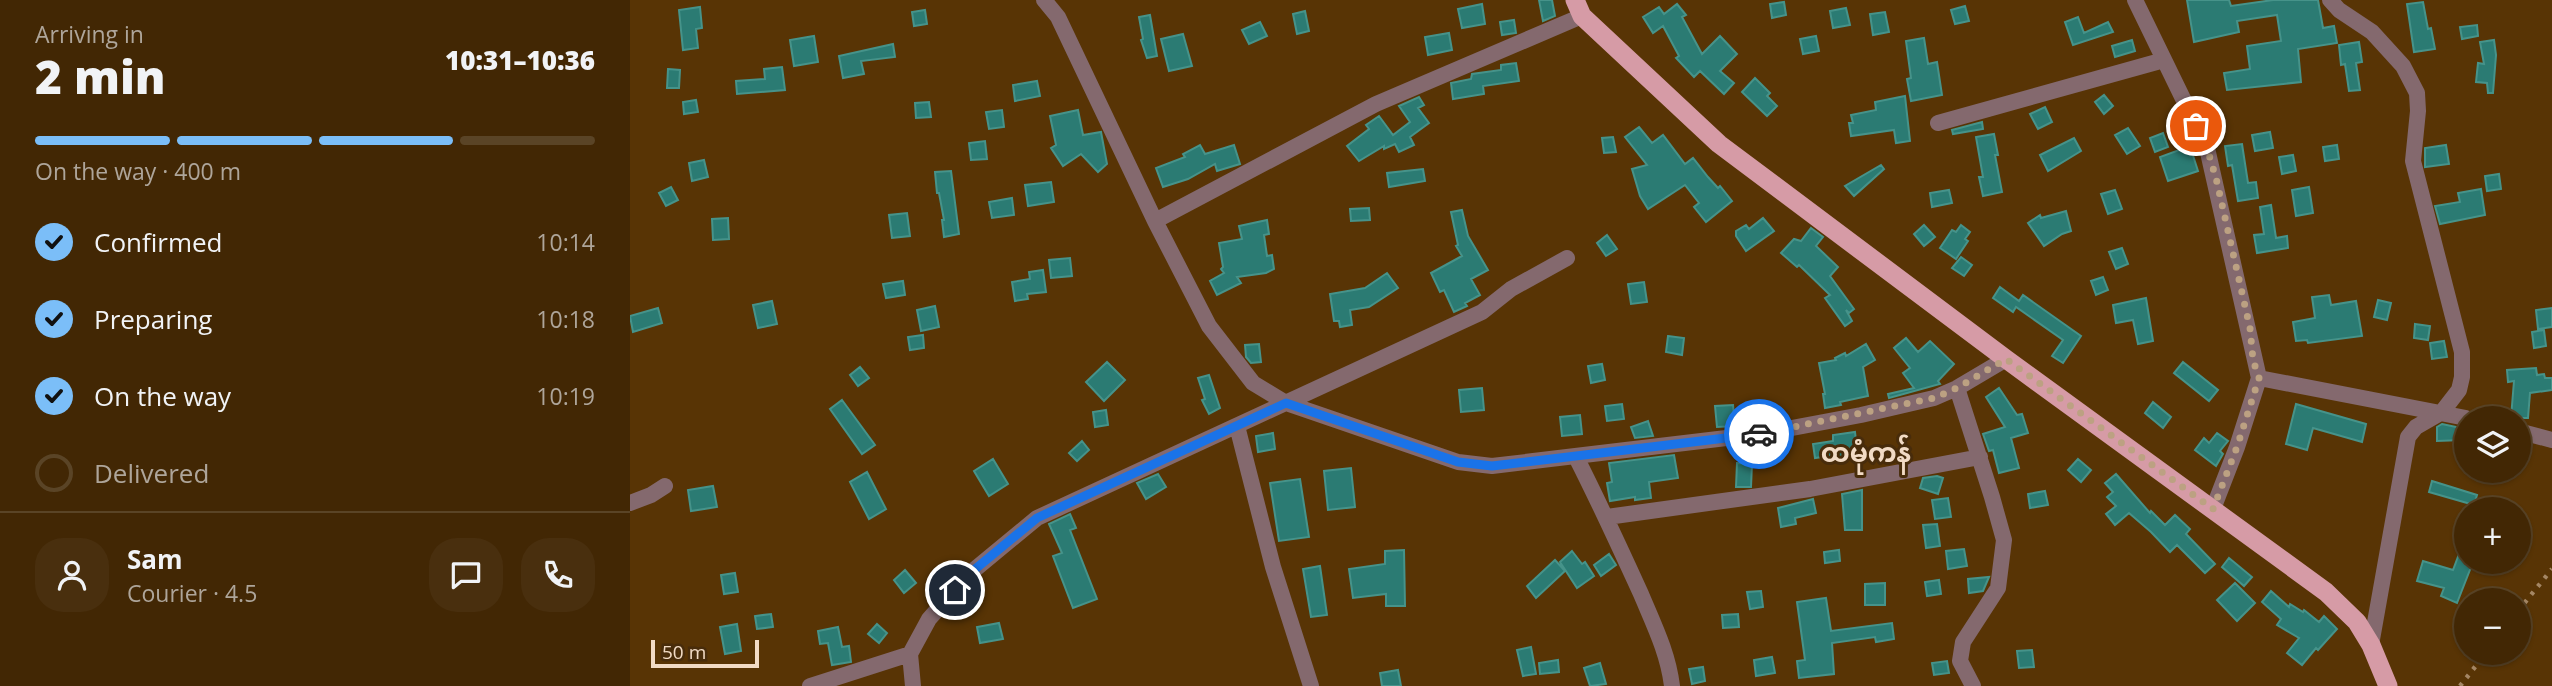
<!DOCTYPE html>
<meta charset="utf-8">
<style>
:root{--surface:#422704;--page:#492f0e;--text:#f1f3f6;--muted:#aea59a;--line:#5a4426;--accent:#7bbef8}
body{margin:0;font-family:"Open Sans","Noto Sans Myanmar",sans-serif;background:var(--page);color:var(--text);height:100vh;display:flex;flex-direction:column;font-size:26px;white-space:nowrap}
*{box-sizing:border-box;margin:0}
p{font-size:23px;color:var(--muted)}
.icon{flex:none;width:38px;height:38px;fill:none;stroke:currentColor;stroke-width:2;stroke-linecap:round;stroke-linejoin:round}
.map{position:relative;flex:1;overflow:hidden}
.sheet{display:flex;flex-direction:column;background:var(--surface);width:630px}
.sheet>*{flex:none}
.buttons{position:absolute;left:1824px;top:406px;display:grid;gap:14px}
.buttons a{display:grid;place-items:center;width:77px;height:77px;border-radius:50%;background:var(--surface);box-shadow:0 2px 5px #0004,0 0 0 2px var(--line);font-size:35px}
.scale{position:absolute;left:21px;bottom:18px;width:108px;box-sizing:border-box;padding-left:7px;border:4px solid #f2dbc5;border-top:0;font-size:19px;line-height:24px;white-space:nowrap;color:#f2dbc5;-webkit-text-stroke:5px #482c0b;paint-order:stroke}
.pin{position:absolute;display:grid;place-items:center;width:60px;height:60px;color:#fff;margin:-30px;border:4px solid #fff;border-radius:50%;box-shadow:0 2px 7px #0007}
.courier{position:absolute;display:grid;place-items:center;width:70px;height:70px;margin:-35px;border:5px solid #1a73e8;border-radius:50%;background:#fff;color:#222;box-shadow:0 2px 9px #0007}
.overview em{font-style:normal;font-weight:800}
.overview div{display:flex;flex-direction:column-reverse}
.overview{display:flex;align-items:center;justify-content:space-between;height:119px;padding:0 35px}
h1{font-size:46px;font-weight:800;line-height:52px}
.bar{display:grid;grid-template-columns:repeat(4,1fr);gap:10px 7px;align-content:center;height:84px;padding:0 35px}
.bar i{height:9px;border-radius:5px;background:var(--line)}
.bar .selected{background:var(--accent)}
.bar p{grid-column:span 4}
.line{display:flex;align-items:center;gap:18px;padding:0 35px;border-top:2px solid var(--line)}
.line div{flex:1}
.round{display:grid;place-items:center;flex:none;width:74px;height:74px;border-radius:28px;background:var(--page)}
ol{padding:0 35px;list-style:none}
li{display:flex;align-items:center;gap:21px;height:77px}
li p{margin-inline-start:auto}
li .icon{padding:7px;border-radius:50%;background:var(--accent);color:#111;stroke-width:4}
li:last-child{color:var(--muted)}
li i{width:38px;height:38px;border:4px solid var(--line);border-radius:50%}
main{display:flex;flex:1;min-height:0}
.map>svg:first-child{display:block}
.building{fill:#2b7b73;stroke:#46938a;stroke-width:2}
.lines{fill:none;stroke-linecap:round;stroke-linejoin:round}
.minor{stroke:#84696e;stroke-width:16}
.trunk{stroke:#d69ba6;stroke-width:19}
.rail{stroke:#a48664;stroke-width:4.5;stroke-dasharray:3.5 7;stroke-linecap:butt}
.done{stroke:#bca182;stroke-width:7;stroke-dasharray:0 12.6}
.route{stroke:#1a73e8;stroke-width:9}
.labels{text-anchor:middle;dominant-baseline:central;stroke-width:6;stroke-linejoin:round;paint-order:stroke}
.quarter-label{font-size:26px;font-weight:bold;fill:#f2dbc5;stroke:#482c0b}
</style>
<main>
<section class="sheet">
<div class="overview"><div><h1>2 min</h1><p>Arriving in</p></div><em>10:31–10:36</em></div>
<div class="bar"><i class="selected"></i><i class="selected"></i><i class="selected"></i><i></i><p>On the way · 400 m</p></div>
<ol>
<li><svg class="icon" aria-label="check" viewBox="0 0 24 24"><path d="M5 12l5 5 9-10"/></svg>Confirmed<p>10:14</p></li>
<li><svg class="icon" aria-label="check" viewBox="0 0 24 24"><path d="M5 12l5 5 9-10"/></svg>Preparing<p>10:18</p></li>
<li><svg class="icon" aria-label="check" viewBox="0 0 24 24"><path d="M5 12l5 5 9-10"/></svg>On the way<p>10:19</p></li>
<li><i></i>Delivered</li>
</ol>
<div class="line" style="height:126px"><a class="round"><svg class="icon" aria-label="person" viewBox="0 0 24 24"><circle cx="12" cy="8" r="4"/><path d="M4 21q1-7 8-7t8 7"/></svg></a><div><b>Sam</b><p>Courier · 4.5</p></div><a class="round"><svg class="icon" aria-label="chat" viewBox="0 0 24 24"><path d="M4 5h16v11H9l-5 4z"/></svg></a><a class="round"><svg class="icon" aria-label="phone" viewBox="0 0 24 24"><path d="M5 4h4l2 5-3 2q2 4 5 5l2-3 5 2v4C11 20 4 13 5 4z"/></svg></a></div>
</section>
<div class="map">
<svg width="1922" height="686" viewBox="0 0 1922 686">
<rect width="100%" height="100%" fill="#583405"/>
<!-- building -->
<path class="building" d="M909,0H922L925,16L913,21Z
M1557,0H1599L1601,6L1643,0H1688L1693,28L1704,26L1707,43L1668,49L1671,82L1597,90L1594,73L1620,69L1617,46L1651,41L1647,15L1607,21L1609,32L1564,42Z
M1154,2L1156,15L1142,18L1140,4Z
M1793,2L1798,29L1801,28L1805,49L1784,52L1777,4Z
M852,4L855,24L832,28L828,9Z
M1047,4L1056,15L1052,17L1072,54L1090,36L1107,54L1090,71L1104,83L1094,94L1070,71L1064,77L1046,58L1049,56L1033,26L1023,33L1013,17L1029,7L1034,14Z
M1335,6L1339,21L1325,24L1321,10Z
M70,7L72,28L66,29L68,48L53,50L49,10Z
M1216,8L1220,25L1203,28L1200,11Z
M295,10L297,24L284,26L282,12Z
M675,11L679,31L667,34L663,14Z
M1255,12L1259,32L1243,35L1240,14Z
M520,15L527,56L517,58L511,40L513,39L509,17Z
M1448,17L1454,33L1478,22L1483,32L1443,45L1435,22Z
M884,20L886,33L872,35L870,22Z
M630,22L637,36L619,44L612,30Z
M1847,25L1848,36L1832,39L1830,27Z
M819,33L822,50L798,55L795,37Z
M553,34L562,66L539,71L531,39Z
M184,36L188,62L164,66L160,40Z
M1186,36L1189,51L1173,54L1170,39Z
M1294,38L1298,64L1307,62L1312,95L1281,101L1277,79L1281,78L1276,41Z
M1502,40L1505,51L1485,57L1482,46Z
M1864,40L1866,55L1863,93H1858L1857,83L1846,82L1848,63L1854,64L1850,42Z
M1729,42L1732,62L1726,63L1730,90L1719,91L1715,64L1711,65L1709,45Z
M263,44L265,57L231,61L234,74L213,78L209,56Z
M886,63L889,81L853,86L854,94L823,99L821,83L841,79L842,74L871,70V65Z
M152,67L155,90L107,94L106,81L135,79L134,69Z
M38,69L50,70L49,88H37Z
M1125,78L1140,93L1137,96L1147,106L1137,116L1112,92Z
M407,81L410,96L385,101L383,85Z
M1474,95L1483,106L1474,114L1465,102Z
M1275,96L1280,141L1266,143L1264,130L1221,136L1219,123H1223L1221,115L1246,110L1245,102Z
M789,97L794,105L788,108L799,123L780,137L784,145L769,152L765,144L754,149V146L729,161L717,146L739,129L736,125L749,116L763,135L780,122L769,106Z
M66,100L68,112L54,114L53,102Z
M299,102L301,117L286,118L285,103Z
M1415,107L1422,122L1408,129L1400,114Z
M372,110L374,127L359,129L356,112Z
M448,110L453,135L471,132L477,164L468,172L451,154L433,166L421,148L426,145L420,116Z
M1352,122L1353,129L1323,134L1322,130Z
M1009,127L1022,143L1033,135L1055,164L1063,158L1078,177L1088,188L1090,186L1102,201L1076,222L1064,207L1069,203L1055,185L1018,209L1010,196L1002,169L1017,165L995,137Z
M1498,128L1510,146L1497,154L1485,135Z
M1640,132L1643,148L1625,151L1622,135Z
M1533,133L1538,147L1525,152L1520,138Z
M1364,134L1368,155H1365L1372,192L1353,196L1349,177H1353L1346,137Z
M983,137L986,152L974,153L972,138Z
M1444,138L1451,151L1418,171L1410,155Z
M355,141L357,159L341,160L339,143Z
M1612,144L1618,183L1626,182L1628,198L1608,201L1602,165L1598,166L1595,146Z
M570,145L575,154L604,145L610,164L587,171L585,164L558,179L533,187L526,168L555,157L553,154Z
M1707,145L1709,159L1695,161L1693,147Z
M1816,145L1819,164L1795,167V148Z
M1560,146L1568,171L1538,181L1530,157Z
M1663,155L1666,171L1652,174L1649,157Z
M74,160L78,177L62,181L59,163Z
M1251,165L1254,169L1224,196L1215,186Z
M793,169L795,181L759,187L757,173Z
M321,171L329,234L314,237L312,220H314L309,193H307L305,172Z
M1869,174L1871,189L1857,191L1855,176Z
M421,182L424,202L398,206L395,185Z
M41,187L48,200L36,206L29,193Z
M1679,187L1683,213L1666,216L1662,190Z
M1851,189L1855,215L1810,224L1805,206L1830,202L1828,193Z
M1319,190L1322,203L1302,207L1300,193Z
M1485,190L1492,209L1478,214L1471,194Z
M382,198L384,215L362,218L359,202Z
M1641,205L1646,238L1657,236L1658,248L1627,253L1624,235L1634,234L1630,207Z
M739,208L740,220L721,221L720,209Z
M832,210L838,236L858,270L841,279L850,295L835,303L837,306L824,312L814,290L810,292L801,273L832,256L826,246L828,245L821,212Z
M1436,211L1441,231L1432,234L1414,246L1398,223L1410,215L1411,218Z
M277,213L280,236L262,238L259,215Z
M98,218L99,239L83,240L82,219Z
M1133,218L1144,231L1116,251L1106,236V231L1116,225L1119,229Z
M637,220L639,234L634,235L637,256L642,255L644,269L636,273L607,277L611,283L587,295L580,281L594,273L591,269L593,267L589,243L612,239L609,226Z
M1294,225L1305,237L1294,246L1284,234Z
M1331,225L1340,232L1335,239L1338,241L1326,259L1310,248L1322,230L1326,232Z
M1181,228L1193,237L1186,246L1208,267L1200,276L1224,309L1219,313L1216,310L1222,321L1215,326L1195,298L1200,295L1169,265L1167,267L1151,253L1164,239L1171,241Z
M977,235L987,249L976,256L967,243Z
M1492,248L1498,264L1486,269L1479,252Z
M1331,257L1342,265L1334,276L1322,268Z
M440,258L442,276L421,278L419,260Z
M413,270L416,292L397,294L398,299L385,301L382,282L400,279L399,272Z
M757,273L768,288L739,307L720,310L722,325L710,327L709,321H704L700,294L735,288Z
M1473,277L1478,290L1466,295L1461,281Z
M273,281L275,295L256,298L253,284Z
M1014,282L1017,302L1001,304L998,284Z
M1370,287L1389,301L1393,295L1451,336L1433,363L1422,356L1433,340L1386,307L1383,312L1363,298Z
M1699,295L1701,305L1726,301L1732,336L1678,343L1677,340L1666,341L1663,322L1685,318L1682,297Z
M1516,298L1523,341L1508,344L1503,320L1486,323L1483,305Z
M1748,300L1761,303L1757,320L1744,317Z
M142,301L147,324L128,328L123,305Z
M305,306L309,327L291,331L287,310Z
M28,308L32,323L3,332L0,316Z
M1922,308V327L1908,329L1906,310Z
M1785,324L1800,326L1798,340L1784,338Z
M1914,330L1916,346L1904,348L1902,332Z
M293,335L294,348L280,350L278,337Z
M1038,336L1054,338L1052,355L1036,352Z
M1276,338L1288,352L1300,341L1324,364L1308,381L1310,384L1259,398L1258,394L1284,388L1273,373L1280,368L1264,348Z
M1814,341L1817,357L1802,359L1800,343Z
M629,344L631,362L621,363L616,357L615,345Z
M1236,344L1245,360L1233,367L1238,396L1210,402L1211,405L1195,408L1193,394H1195L1189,363L1206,360L1205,358L1215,353L1216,356Z
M477,362L495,380L474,401L456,382Z
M1553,362L1588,390L1579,401L1544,373Z
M972,364L975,380L961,383L958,366Z
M230,367L239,378L228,386L220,375Z
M1906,368L1907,375L1914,374L1915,378H1922V390L1900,393L1898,418H1881L1884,381L1878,382L1877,370Z
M579,375L590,408L579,414L572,400L575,399L568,378Z
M852,388L854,410L831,412L829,390Z
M1369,388L1387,415L1392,414L1398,433L1381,438L1389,468L1369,473L1363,450L1359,451L1353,434L1375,427L1356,397Z
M212,400L245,445L232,454L200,409Z
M1523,402L1541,417L1533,428L1515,413Z
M992,404L994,419L977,421L975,406Z
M1666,404L1736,424L1732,442L1683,428L1677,450L1656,444Z
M1103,405L1105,426L1087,427L1085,406Z
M476,410L478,425L465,427L463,412Z
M950,415L952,434L932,436L930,417Z
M1018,421L1023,436L1005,438L1001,427Z
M1812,424L1831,428L1832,440L1807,441V427Z
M1225,432L1228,457L1206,460L1205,455L1185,458L1183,444L1203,441V435Z
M643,433L645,449L628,452L626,436Z
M1587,433L1598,441L1590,451L1593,454L1586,466L1565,450L1574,438L1579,443Z
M452,441L459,450L447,461L439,453Z
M1044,455L1048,478L1019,482L1021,498L1005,500V497L980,501L977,483L982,482L979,463Z
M363,459L378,484L359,496L344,471Z
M1448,459L1461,470L1451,482L1438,470Z
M1107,463L1122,464L1121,487H1106Z
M721,468L725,507L698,510L694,471Z
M237,472L256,509L239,519L220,482Z
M528,474L536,487L516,499L507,483Z
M1486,474L1520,513L1521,511L1535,525L1545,515L1560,529L1556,534L1585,564L1575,573L1547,545L1540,552L1521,532L1499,513L1485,525L1476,514L1486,506L1477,497L1483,492L1475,483Z
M1307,476L1313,478L1308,494L1290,488L1293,478Z
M670,479L679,537L649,541L640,483Z
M1802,481L1847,495L1844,505L1799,492Z
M83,486L87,507L61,511L58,490Z
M1232,490V530H1215L1212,494Z
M1415,491L1418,505L1400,508L1398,494Z
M1318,498L1321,517L1305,519L1302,500Z
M1183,499L1186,513L1165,518L1166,524L1151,527L1148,508Z
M440,514L446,528L440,530L467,599L443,608L423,556L432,553L419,524Z
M1307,524L1310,546L1296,548L1293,525Z
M1835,538L1836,562H1843L1827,603L1811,596L1814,588L1787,581L1793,561L1823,570Z
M1334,549L1337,566L1318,569L1316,551Z
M774,550L775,606H756V594L723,598L719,569L755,564V551Z
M1209,550L1210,561L1195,563L1194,552Z
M942,551L952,564L955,562L964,576L947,588L930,562Z
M979,554L986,565L971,576L964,565Z
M1599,558L1622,577L1614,586L1592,567Z
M925,560L935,571L906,598L897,586Z
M690,566L697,615L681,617L673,569Z
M275,570L286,583L274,593L264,580Z
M105,573L108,592L94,594L91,575Z
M1359,577L1353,591L1339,593L1338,579Z
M1309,580L1311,594L1297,596L1295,582Z
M1255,583V605H1235V584Z
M1605,583L1625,603L1607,621L1587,600Z
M1131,591L1133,607L1120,609L1117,592Z
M1641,591L1659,607L1660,604L1673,612L1674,610L1689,622L1694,616L1707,629L1688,650L1686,648L1672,665L1657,653L1669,638L1647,625L1651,619L1632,602Z
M1196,598L1201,631L1262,623L1264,639L1246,642L1245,637L1202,643L1204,674L1169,678L1167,661L1175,660L1167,602Z
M141,614L143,627L127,629L125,616Z
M1108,614L1109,627L1093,628L1092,615Z
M369,623L373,639L350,643L347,627Z
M107,624L111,651L95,654L90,627Z
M247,624L257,633L249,643L238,634Z
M208,627L212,647L219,646L221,662L202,665L198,643L190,644L188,631Z
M901,647L906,674L893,676L887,650Z
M1402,650L1404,667L1389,668L1387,651Z
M1142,657L1145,673L1126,676L1124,660Z
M928,660L929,672L910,674L909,663Z
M1317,661L1319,673L1304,675L1302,663Z
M970,663L976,684L960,686L954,668Z
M1073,667L1075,681L1062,684L1059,669Z
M768,670L771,686H752L750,673Z"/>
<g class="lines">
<!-- minor -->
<path class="minor" d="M414,0L428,17L525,221L579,326L623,383L656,403L828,462L862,466L1130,434L1231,415L1304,398L1327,388L1376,359
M1505,0L1577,148L1629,378L1607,447L1583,509
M1700,0L1709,10L1742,32L1773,66L1787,93L1788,111L1783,161L1832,352V377L1829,390L1812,412L1786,427L1778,437L1741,645
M1308,123L1534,60
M525,221L746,104L952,16
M1629,378L1836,418
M1327,388L1362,497L1374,540L1368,588L1333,642L1330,661L1343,686
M607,426L643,567L681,686
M1888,431L1922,440
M946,457C969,502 990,548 1011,594C1024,625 1038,653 1042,686
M0,503L21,495L35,486
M977,517L1180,489L1350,457
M180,686L280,654
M283,686L280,654L299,619L338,575L407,518L852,312L881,289L937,258"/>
<!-- trunk -->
<path class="trunk" d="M945,0L952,16L1089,144L1376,359L1696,592L1727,622L1741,645L1758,686"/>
<!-- rail -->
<path class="rail" d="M1888,611L1922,569
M1830,686L1856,653"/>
</g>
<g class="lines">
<!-- done -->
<path class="done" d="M1129,434L1304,398L1327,388L1376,359L1583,509L1607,447L1629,378L1623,360L1620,328L1586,178L1577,148L1566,126"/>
<!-- route -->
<path class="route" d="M325,590L338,575L407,518L656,403L828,462L862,466L1129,434"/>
</g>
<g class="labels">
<!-- quarter labels -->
<g class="quarter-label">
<text x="1236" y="452">ထမုံကန်</text>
</g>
</g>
</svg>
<div class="buttons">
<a><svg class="icon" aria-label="layers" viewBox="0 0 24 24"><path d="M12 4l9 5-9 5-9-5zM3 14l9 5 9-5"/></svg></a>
<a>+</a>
<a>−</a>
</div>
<div class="scale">50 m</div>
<div class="pin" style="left:1566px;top:126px;background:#ea580c"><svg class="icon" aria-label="bag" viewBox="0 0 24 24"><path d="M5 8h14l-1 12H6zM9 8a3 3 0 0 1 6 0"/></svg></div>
<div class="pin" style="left:325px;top:590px;background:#1f2937"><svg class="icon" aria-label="home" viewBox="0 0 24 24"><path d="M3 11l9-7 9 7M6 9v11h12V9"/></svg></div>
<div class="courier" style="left:1129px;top:434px"><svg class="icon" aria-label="car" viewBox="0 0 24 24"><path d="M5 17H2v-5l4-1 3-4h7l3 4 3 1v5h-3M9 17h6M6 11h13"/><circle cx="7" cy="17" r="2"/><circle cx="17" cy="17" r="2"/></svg></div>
</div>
</main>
